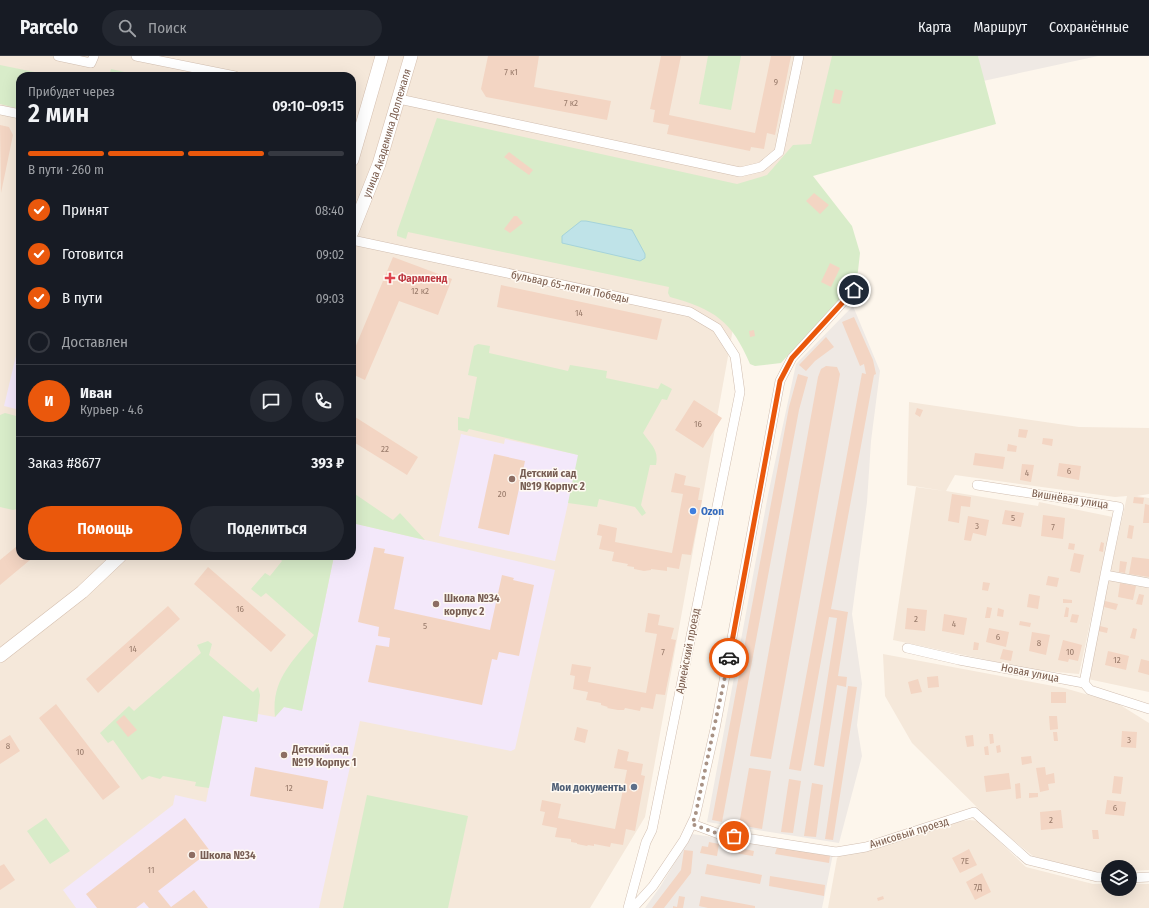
<!DOCTYPE html>
<html lang="ru">
<meta charset="utf-8">
<style>
:root{--surface:#171b24;--page:#242831;--text:#f1f3f6;--muted:#9ea1a6;--line:#363941;--accent:#ea580c}
body{margin:0;font-family:"Fira Sans Condensed",sans-serif;background:var(--page);color:var(--text);height:100vh;display:flex;flex-direction:column;font-size:15px;white-space:nowrap}
*{box-sizing:border-box;margin:0}
p{font-size:13px;color:var(--muted)}
.icon{flex:none;width:22px;height:22px;fill:none;stroke:currentColor;stroke-width:2;stroke-linecap:round;stroke-linejoin:round}
.map{position:relative;flex:1;overflow:hidden}
.sheet{position:absolute;left:16px;top:16px;width:340px;height:488px;display:flex;flex-direction:column;background:var(--surface);border-radius:12px;box-shadow:0 4px 16px #0002}
.sheet>*{flex:none}
.fabs{position:absolute;left:1101px;top:804px;display:grid;gap:8px}
.fabs a{display:grid;place-items:center;width:36px;height:36px;border-radius:50%;background:var(--surface);box-shadow:0 4px 16px #0002;font-size:20px}
.pin{position:absolute;display:grid;place-items:center;width:34px;height:34px;color:#fff;margin:-17px;border:2px solid #fff;border-radius:50%;box-shadow:0 1px 4px #0007}
.courier{position:absolute;display:grid;place-items:center;width:40px;height:40px;margin:-20px;border:3px solid #ea580c;border-radius:50%;background:#fff;color:#222;box-shadow:0 1px 5px #0007}
.head em{font-style:normal;font-weight:600}
.head div{display:flex;flex-direction:column-reverse}
.head{display:flex;align-items:center;justify-content:space-between;height:68px;padding:0 12px}
h1{font-size:26px;font-weight:600;line-height:30px}
.bar{display:grid;grid-template-columns:repeat(4,1fr);gap:6px 4px;align-content:center;height:48px;padding:0 12px}
.bar i{height:5px;border-radius:3px;background:var(--line)}
.bar .selected{background:var(--accent)}
.bar p{grid-column:span 4}
.line{display:flex;align-items:center;gap:10px;padding:0 12px;border-top:1px solid var(--line)}
.line div{flex:1}
.round{display:grid;place-items:center;flex:none;width:42px;height:42px;border-radius:21px;background:var(--page)}
ol{padding:0 12px;list-style:none}
li{display:flex;align-items:center;gap:12px;height:44px}
li p{margin-inline-start:auto}
li .icon{padding:4px;border-radius:50%;background:var(--accent);color:#fff;stroke-width:4}
li:last-child{color:var(--muted)}
li i{width:22px;height:22px;border:2px solid var(--line);border-radius:50%}
.primary-button{display:flex;gap:8px;margin-top:auto;padding:8px 12px}
.primary-button a{flex:1;height:46px;border-radius:24px;background:var(--accent);color:#fff;font-size:16px;font-weight:600;line-height:46px;text-align:center}
.primary-button a+a{background:var(--page);color:var(--text)}
header{display:flex;align-items:center;gap:24px;box-sizing:border-box;height:56px;padding:0 20px;background:var(--surface);border-bottom:1px solid var(--line)}
header strong{font-size:19px}
nav{display:flex;gap:22px;margin-inline-start:auto;font-size:14px}
.search{width:280px;height:36px;background:var(--page);display:flex;align-items:center;gap:10px;box-sizing:border-box;padding:0 14px;border-radius:22px;color:var(--muted);font-size:15px}
.map>svg:first-child{display:block}
.residential{fill:#f5e8da;fill-rule:evenodd}
.industrial{fill:#efe9e4}
.education{fill:#f3e8fa}
.green{fill:#d8ecc9}
.water{fill:#bfe3e8;stroke:#a5d3da}
.building{fill:#f3d5c3}
.lines{fill:none;stroke-linecap:round;stroke-linejoin:round}
.street-casing{stroke:#d1beb0;stroke-width:10}
.secondary-casing{stroke:#d6c0b0;stroke-width:14}
.street{stroke:#fff;stroke-width:9}
.secondary{stroke:#fff;stroke-width:13}
.done{stroke:#a89285;stroke-width:4;stroke-dasharray:0 7.2}
.route{stroke:#ea580c;stroke-width:5}
.health-dot{fill:#e0444e;stroke:#fffaf3;stroke-width:1.5}
.education-dot{fill:#8d6e63;stroke:#fffaf3;stroke-width:1.5}
.shop-dot{fill:#3f7fe0;stroke:#fffaf3;stroke-width:1.5}
.service-dot{fill:#5c6f8a;stroke:#fffaf3;stroke-width:1.5}
.labels{text-anchor:middle;dominant-baseline:central;stroke-width:3;stroke-linejoin:round;paint-order:stroke}
.number-label{font-size:9px;fill:#987a6a}
.street-label{font-size:11px;fill:#7a5c4d;stroke:#fffaf3}
.health-label{font-size:11px;font-weight:bold;fill:#be3a42;stroke:#fffaf3;text-anchor:start}
.education-label{font-size:11px;font-weight:bold;fill:#785e54;stroke:#fffaf3;text-anchor:start}
.shop-label{font-size:11px;font-weight:bold;fill:#366cbe;stroke:#fffaf3;text-anchor:start}
.service-label{font-size:11px;font-weight:bold;fill:#4e5e75;stroke:#fffaf3;text-anchor:end}
</style>
<header>
<strong>Parcelo</strong>
<div class="search"><svg class="icon" aria-label="search" viewBox="0 0 24 24"><circle cx="10" cy="10" r="6"/><path d="M15 15l6 6"/></svg>Поиск</div>
<nav><a>Карта</a><a>Маршрут</a><a>Сохранённые</a></nav>
</header>
<div class="map">
<svg width="1149" height="852" viewBox="0 0 1149 852">
<rect width="100%" height="100%" fill="#fdf6ec"/>
<!-- residential -->
<path class="residential" d="M0,0H950L758,134L645,761L590,852H0ZM20,20H352V500H20Z
M909,346L1079,371L1149,372V438L1137,440L1149,442V523L1110,517L1127,440L1115,441L955,419L946,435L1038,450L1039,446L1113,461L1079,618L1034,614L893,584L916,431L945,435L907,429Z
M1108,524L1149,530V636L1088,623Z
M883,598L1064,632L1117,647L1149,667V814L1130,815V811H1108V817L1099,818L1033,800L998,772L912,687L885,640Z
M970,764L978,765L1026,811L1093,828H1108V833H1130V828H1149V852H828L837,802L841,798L956,766Z"/>
<!-- industrial -->
<path class="industrial" d="M978,0H1098L983,25Z
M853,250L880,315L871,385L867,446L852,558L862,628L857,669L862,700L839,787L707,766L768,439L796,308Z
M692,778L833,798L822,852H645L660,831Z"/>
<!-- education -->
<path class="education" d="M20,283V354L4,350Z
M461,378L504,388L505,383L579,399L555,505L439,480Z
M352,467L555,514L515,693L511,695L360,665L319,852H76L63,834L173,749L175,739L206,746L223,659L257,666L258,658L275,661L284,651L302,654L334,500H352Z"/>
<!-- green -->
<path class="green" d="M708,0H741L731,54L699,48Z
M832,0H978L996,68L813,120L852,170L860,197L857,224L781,307L755,310L750,308C732,265 714,253 670,241L668,237L669,231L408,176L406,183L397,180V176L437,62L737,128L767,119L793,89L811,88Z
M0,9L54,20H20V53L0,48Z
M111,13L142,20H109Z
M478,288L490,290L489,297L568,315L570,309L607,315L606,322L658,333L661,327L672,333L667,344L662,343L643,377C651,389 659,393 656,409H650L641,449L646,457L642,460L635,451L599,443L597,451L568,447L578,399L469,373L467,376L458,374V361L469,363L477,321L468,319L474,290Z
M5,357L20,361V452L13,454L0,451V359Z
M352,436L393,464L400,457L425,484L352,467Z
M278,500H334L302,655L284,651L275,661C271,624 292,606 314,579L266,537L261,541L251,533L265,517L270,520L282,505Z
M208,585L212,588L209,599L253,636L258,631L260,639L257,666L223,660L209,732L195,730L196,726L163,720L160,723L149,720L142,724L113,684L108,687L100,677L129,650L134,655L201,597L197,589Z
M367,739L468,760L448,852H343Z
M46,762L70,795L50,808L27,775Z"/>
<!-- water -->
<path class="water" d="M581,165H586L632,174L645,198V202L640,205L562,187V180Z"/>
<!-- building -->
<path class="building" d="M488,0H539L534,31L611,45L607,64L486,41L481,33Z
M661,0H681L669,59L755,77L771,0H791L775,79L767,77L764,93L751,91L750,95L667,78L669,69L653,66L655,54L650,53Z
M835,33L843,35L840,48L832,47Z
M0,69L9,71L13,79L1,137Z
M509,96L533,114L529,119L504,101Z
M814,137L829,149L820,158L806,145Z
M514,160H517L523,167L510,177L504,173Z
M393,201L452,223L438,259L399,245L365,324L352,318V299Z
M830,207L840,212L831,231L821,226Z
M501,229L662,263L657,284L497,251Z
M854,261L873,304L876,318L874,319L831,553L848,556L838,620L847,621L846,631L837,629L824,711L814,709L837,562L829,561L801,715L789,713L862,317L866,318L864,308L860,310L842,266Z
M754,274L755,280L750,281L749,275Z
M826,281L834,291L815,305L806,315L799,309Z
M826,310L837,311L840,318L771,703L750,700L818,321L821,313Z
M798,318L808,321L799,354L722,766L712,764L789,351Z
M694,344L722,362L703,392L675,374Z
M917,352L923,354L920,361L915,358Z
M352,359L418,401L407,419L352,385Z
M1019,373L1028,374L1026,382L1018,381Z
M1043,382L1053,383L1052,390L1042,388Z
M1008,388L1017,390L1016,396L1007,395Z
M975,397L1005,401L1003,413L973,409Z
M494,398L525,405L509,479L478,472Z
M1059,407L1081,410L1079,424L1057,420Z
M1022,408L1034,409L1031,426L1020,424Z
M675,417L686,420L684,429L700,432L698,444H702L691,499L682,498L679,513L667,511V515L651,513V514L644,515L634,513V511L627,510L628,508L612,505L614,496L599,493L602,480L597,479L599,468L617,472L615,486L672,497L683,438L671,436Z
M952,438L971,441L970,451L961,450L959,467L948,465Z
M1134,441L1144,442L1143,448L1133,447Z
M1145,448L1149,449V467H1143Z
M1005,454L1024,457L1021,471L1002,468Z
M1043,459L1065,462L1063,483L1041,480Z
M968,460L989,464L986,480L973,477L971,485L964,484Z
M1129,469L1134,470L1132,483L1127,482Z
M1101,486L1104,487L1103,496L1099,495Z
M1069,487L1075,488L1074,494L1068,493Z
M17,490L20,493V500H26L30,504L0,529V504Z
M374,491L385,493L384,497L404,501L394,553L490,574L502,519L514,522L513,524L534,529L519,600L499,596L497,604L492,603L482,649L368,626L376,589L389,591L390,582L378,580L379,571L358,566Z
M1074,497L1084,499L1080,517L1070,515Z
M1132,501L1149,503V521L1129,518Z
M1120,505L1127,506L1125,517L1119,516Z
M208,511L286,579L271,596L194,528Z
M1048,520L1059,522L1057,531L1046,529Z
M983,526L990,527L988,535L982,534Z
M1120,527L1136,530L1133,544L1118,541Z
M1029,538L1040,540L1038,553L1027,551Z
M1139,538L1144,539L1142,549L1136,548Z
M1063,543L1072,544V547H1063Z
M1105,545L1118,548L1116,554L1104,551Z
M168,550L180,563L98,637L86,623Z
M987,551L992,552L990,562H985Z
M1066,551L1069,552L1068,561H1064Z
M907,552L927,554L925,575L905,573Z
M998,552L1004,554L1003,561L997,560Z
M648,557L660,559L658,569L674,572L671,583L676,584L665,639L656,638L653,653L641,651L640,655L625,652L624,654H618L607,652L608,651L601,649V647L586,644L588,636L573,633L575,620L570,619L572,608L591,611L588,626L646,637L657,578L645,576Z
M944,558L967,562L964,579L942,575Z
M1072,558L1079,559L1077,567L1070,566Z
M1020,565L1031,567L1030,571L1019,569Z
M1100,570L1108,572L1107,577L1098,575Z
M989,572L1009,576L1006,591L986,586Z
M1133,572L1137,573L1135,583L1130,582Z
M1032,576L1050,579L1046,599L1029,595Z
M1063,584L1082,589L1078,605L1069,603L1068,606L1058,604Z
M974,586L979,587L978,594H973Z
M1003,593L1013,595L1011,605L1000,603Z
M1108,595L1129,600L1126,614L1105,609Z
M1141,603L1149,605V619L1138,616Z
M938,620L939,631L928,632L927,621Z
M918,623L922,636L911,638L908,626Z
M848,630L857,631L833,784L825,783Z
M1051,636H1066V647H1051Z
M56,648L120,731L103,744L39,662Z
M124,659L137,674L128,681L116,666Z
M1049,660H1057L1058,673L1050,674Z
M577,671L588,674L585,687L574,684Z
M1122,675L1137,676L1136,692L1121,691Z
M1053,676H1057L1058,685H1054Z
M989,678H993L994,687L990,688Z
M10,679L20,695L0,708V685Z
M973,679L974,690L967,691L965,680Z
M1000,689L1001,696L997,697L996,690Z
M988,690L989,699H985L984,691Z
M618,693L629,696L627,705L643,708L641,719L645,720L635,775L626,773L623,789L611,787L610,791L594,788V790L588,789L587,790L577,788V787L571,786V783L555,781L557,772L542,769L545,756L540,755L542,744L561,748L558,762L615,773L627,714L614,712Z
M1031,700L1032,707L1022,709L1021,701Z
M255,711L328,725L323,753L250,740Z
M1045,711L1046,719L1054,717L1055,727L1048,728L1049,734L1040,736L1036,712Z
M749,712L771,715L762,773L739,769Z
M1009,717L1011,733L986,736L984,720Z
M1114,720L1123,721L1121,738L1112,737Z
M789,723L801,725L793,777L781,776Z
M812,727L823,729L816,781L804,780Z
M1020,727L1021,742L1016,743L1015,728Z
M1029,737H1038V741L1029,742Z
M1107,744L1126,746L1124,760L1105,758Z
M1061,754L1063,772L1041,774L1040,756Z
M185,762L210,795L158,835L171,851L194,834L208,852H149L144,846L136,852H97L86,838Z
M1092,774H1098L1099,783H1093Z
M709,786L719,788L717,800L700,797L702,790L708,791Z
M735,791L754,795L753,800L734,797Z
M777,791L830,800L829,807L775,798Z
M969,793L977,809L960,817L952,802Z
M684,794L693,795L691,817L664,852H652L681,814Z
M4,808L15,824L0,834V810Z
M707,808L762,819L760,828L705,818Z
M982,817L991,836L975,844L966,826Z
M770,820L825,829L824,840L769,830Z
M679,840L685,841L683,852H673V850L677,851Z
M701,840L755,850V852H708L699,850Z
M883,840L884,843L878,845L877,842Z"/>
<g class="lines">
<defs>
<path id="street" d="M58,0L91,7L94,0
M136,0L235,20
M399,43L740,116L761,111L779,96L799,0
M0,54L20,58
M352,184L690,256L717,272L735,300L740,336L652,774L646,786L628,852
M977,429L1119,451L1105,519
M907,592L959,604L1084,627L1090,634L1149,653
M1084,627L1105,519L1149,527
M692,768L719,778L836,796L866,791L974,756L1028,804L1097,821H1108
M1130,822L1149,821
M633,852L653,830L684,784L695,761L715,673L780,325L792,302L854,234"/>
<g id="secondary">
<path d="M352,104L382,0"/>
<path id="s1" d="M352,176L379,108L411,0"/>
<path d="M0,600L82,536L120,500"/>
</g>
</defs>
<!-- street casing -->
<use href="#street" class="street-casing"/>
<!-- secondary casing -->
<use href="#secondary" class="secondary-casing"/>
<!-- street -->
<use href="#street" class="street"/>
<!-- secondary -->
<use href="#secondary" class="secondary"/>
</g>
<g class="lines">
<!-- done -->
<path class="done" d="M729,602L695,761L692,768L719,778L734,780"/>
<!-- route -->
<path class="route" d="M729,602L780,325L792,302L854,234"/>
</g>
<!-- markers -->
<path class="health-dot" d="M388 216h4v4h4v4h-4v4h-4v-4h-4v-4h4z"/>
<g class="education-dot">
<circle cx="512" cy="423" r="4"/>
<circle cx="436" cy="548" r="4"/>
<circle cx="284" cy="699" r="4"/>
<circle cx="192" cy="799" r="4"/>
</g>
<circle class="shop-dot" cx="693" cy="455" r="4"/>
<circle class="service-dot" cx="634" cy="731" r="4"/>
<g class="labels">
<!-- number labels -->
<g class="number-label">
<text x="511" y="16">7 к1</text>
<text x="776" y="26">9</text>
<text x="571" y="47">7 к2</text>
<text x="420" y="235">12 к2</text>
<text x="579" y="257">14</text>
<text x="698" y="368">16</text>
<text x="385" y="393">22</text>
<text x="1069" y="415">6</text>
<text x="1027" y="417">4</text>
<text x="502" y="438">20</text>
<text x="1013" y="462">5</text>
<text x="977" y="470">3</text>
<text x="1053" y="471">7</text>
<text x="240" y="553">16</text>
<text x="916" y="563">2</text>
<text x="954" y="568">4</text>
<text x="425" y="570">5</text>
<text x="998" y="581">6</text>
<text x="1039" y="587">8</text>
<text x="133" y="593">14</text>
<text x="663" y="596">7</text>
<text x="1070" y="596">10</text>
<text x="1117" y="604">12</text>
<text x="1129" y="684">3</text>
<text x="8" y="690">8</text>
<text x="80" y="696">10</text>
<text x="289" y="732">12</text>
<text x="1115" y="752">6</text>
<text x="1051" y="764">2</text>
<text x="965" y="805">7Е</text>
<text x="151" y="814">11</text>
<text x="978" y="831">7Д</text>
</g>
<!-- street labels -->
<g class="street-label">
<text stroke="none"><textPath href="#s1" startOffset="105">улица Академика Доллежаля</textPath></text>
<text transform="translate(570 231) rotate(12)">бульвар 65-летия Победы</text>
<text transform="translate(1070 443) rotate(9)">Вишнёвая улица</text>
<text transform="translate(688 595) rotate(-79)">Армейский проезд</text>
<text transform="translate(1030 617) rotate(11)">Новая улица</text>
<text transform="translate(909 777) rotate(-17)">Анисовый проезд</text>
</g>
<!-- health labels -->
<g class="health-label">
<text x="398" y="222">Фармленд</text>
</g>
<!-- education labels -->
<g class="education-label">
<text x="520" y="417">Детский сад<tspan x="520" dy="13">№19 Корпус 2</tspan></text>
<text x="444" y="542">Школа №34<tspan x="444" dy="13">корпус 2</tspan></text>
<text x="292" y="693">Детский сад<tspan x="292" dy="13">№19 Корпус 1</tspan></text>
<text x="200" y="799">Школа №34</text>
</g>
<!-- shop labels -->
<g class="shop-label">
<text x="701" y="455">Ozon</text>
</g>
<!-- service labels -->
<g class="service-label">
<text x="626" y="731">Мои документы</text>
</g>
</g>
</svg>
<div class="fabs">
<a><svg class="icon" aria-label="layers" viewBox="0 0 24 24"><path d="M12 4l9 5-9 5-9-5zM3 14l9 5 9-5"/></svg></a>
</div>
<div class="pin" style="left:734px;top:780px;background:#ea580c"><svg class="icon" aria-label="bag" viewBox="0 0 24 24"><path d="M5 8h14l-1 12H6zM9 8a3 3 0 0 1 6 0"/></svg></div>
<div class="pin" style="left:854px;top:234px;background:#1f2937"><svg class="icon" aria-label="home" viewBox="0 0 24 24"><path d="M3 11l9-7 9 7M6 9v11h12V9"/></svg></div>
<div class="courier" style="left:729px;top:602px"><svg class="icon" aria-label="car" viewBox="0 0 24 24"><path d="M5 17H2v-5l4-1 3-4h7l3 4 3 1v5h-3M9 17h6M6 11h13"/><circle cx="7" cy="17" r="2"/><circle cx="17" cy="17" r="2"/></svg></div>
<section class="sheet">
<div class="head"><div><h1>2 мин</h1><p>Прибудет через</p></div><em>09:10–09:15</em></div>
<div class="bar"><i class="selected"></i><i class="selected"></i><i class="selected"></i><i></i><p>В пути · 260 m</p></div>
<ol>
<li><svg class="icon" aria-label="check" viewBox="0 0 24 24"><path d="M5 12l5 5 9-10"/></svg>Принят<p>08:40</p></li>
<li><svg class="icon" aria-label="check" viewBox="0 0 24 24"><path d="M5 12l5 5 9-10"/></svg>Готовится<p>09:02</p></li>
<li><svg class="icon" aria-label="check" viewBox="0 0 24 24"><path d="M5 12l5 5 9-10"/></svg>В пути<p>09:03</p></li>
<li><i></i>Доставлен</li>
</ol>
<div class="line" style="height:72px"><b class="round" style="background:var(--accent);color:#fff">И</b><div><b>Иван</b><p>Курьер · 4.6</p></div><a class="round"><svg class="icon" aria-label="chat" viewBox="0 0 24 24"><path d="M4 5h16v11H9l-5 4z"/></svg></a><a class="round"><svg class="icon" aria-label="phone" viewBox="0 0 24 24"><path d="M5 4h4l2 5-3 2q2 4 5 5l2-3 5 2v4C11 20 4 13 5 4z"/></svg></a></div>
<div class="line" style="height:52px"><div>Заказ #8677</div><b>393 ₽</b></div>
<div class="primary-button"><a>Помощь</a><a>Поделиться</a></div>
</section>
</div>
